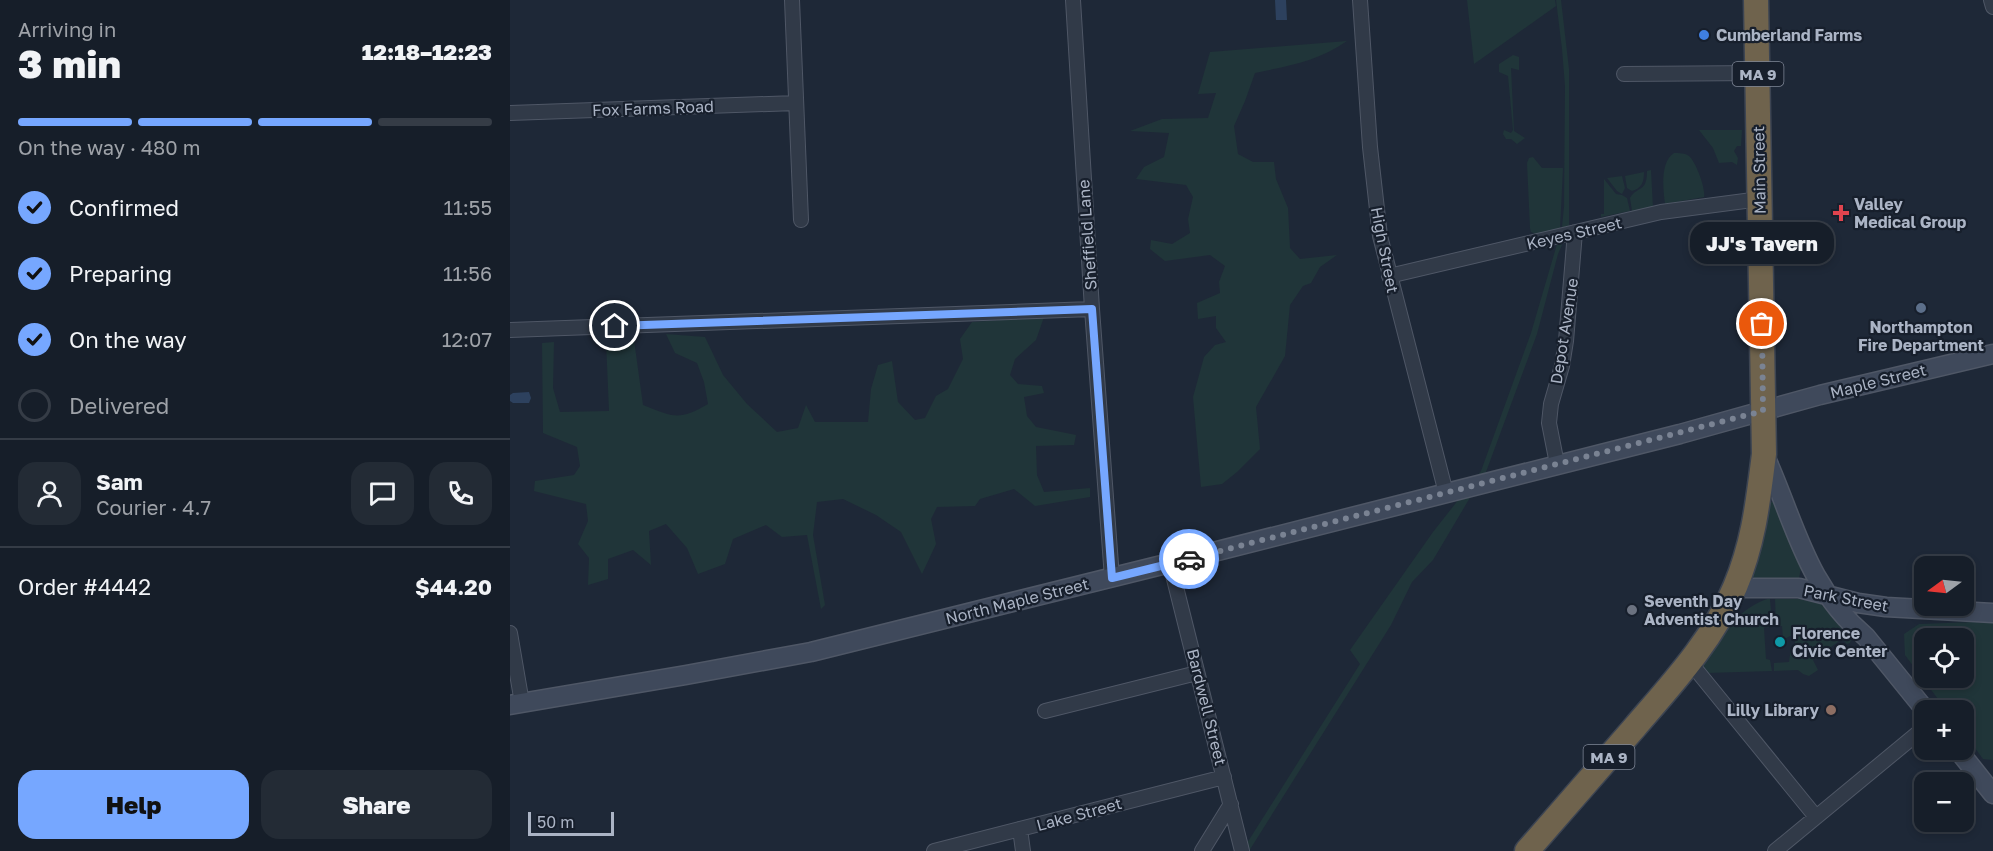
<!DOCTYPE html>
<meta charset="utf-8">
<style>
:root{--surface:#161e29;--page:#232b35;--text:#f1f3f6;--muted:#9ea2a8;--line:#353c46;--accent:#76a7ff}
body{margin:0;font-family:"Golos Text",sans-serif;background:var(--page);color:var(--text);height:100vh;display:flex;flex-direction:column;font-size:22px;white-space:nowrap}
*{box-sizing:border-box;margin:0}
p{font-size:20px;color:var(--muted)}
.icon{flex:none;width:33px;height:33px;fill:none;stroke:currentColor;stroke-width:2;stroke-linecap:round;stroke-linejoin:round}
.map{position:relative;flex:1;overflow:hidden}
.drawer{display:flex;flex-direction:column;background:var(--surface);width:510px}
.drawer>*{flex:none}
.needle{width:39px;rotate:255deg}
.fabs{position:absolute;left:1404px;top:556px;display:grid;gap:12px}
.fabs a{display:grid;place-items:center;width:60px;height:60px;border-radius:12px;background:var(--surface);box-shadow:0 3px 9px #0003,0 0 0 2px var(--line);font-size:30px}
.scale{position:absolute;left:18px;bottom:15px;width:86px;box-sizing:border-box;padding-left:6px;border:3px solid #abb4c5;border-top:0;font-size:16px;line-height:21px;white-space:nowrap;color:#abb4c5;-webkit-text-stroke:4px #171f2c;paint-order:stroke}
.pin{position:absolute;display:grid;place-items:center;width:51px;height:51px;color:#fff;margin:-26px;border:3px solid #fff;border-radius:50%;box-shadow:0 2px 6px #0007}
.courier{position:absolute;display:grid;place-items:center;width:60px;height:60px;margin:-30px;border:4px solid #76a7ff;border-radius:50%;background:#fff;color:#222;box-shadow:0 2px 8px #0007}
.bubble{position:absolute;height:42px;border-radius:18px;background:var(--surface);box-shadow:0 3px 9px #0003,0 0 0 2px var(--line);font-size:20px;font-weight:800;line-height:42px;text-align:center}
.summary em{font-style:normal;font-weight:800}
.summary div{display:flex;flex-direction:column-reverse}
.summary{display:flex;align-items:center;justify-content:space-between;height:102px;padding:0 18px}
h1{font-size:39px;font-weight:800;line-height:45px}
.bar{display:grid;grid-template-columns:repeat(4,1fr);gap:9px 6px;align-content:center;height:72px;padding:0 18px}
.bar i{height:8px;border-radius:4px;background:var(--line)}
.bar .selected{background:var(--accent)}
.bar p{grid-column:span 4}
.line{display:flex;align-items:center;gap:15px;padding:0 18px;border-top:2px solid var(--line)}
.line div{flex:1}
.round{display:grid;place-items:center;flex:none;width:63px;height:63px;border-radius:18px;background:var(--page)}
ol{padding:0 18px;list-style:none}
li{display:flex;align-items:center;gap:18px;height:66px}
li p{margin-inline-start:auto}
li .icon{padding:6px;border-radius:50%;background:var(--accent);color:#111;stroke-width:4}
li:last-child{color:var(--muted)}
li i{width:33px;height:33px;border:3px solid var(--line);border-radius:50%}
.button{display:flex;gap:12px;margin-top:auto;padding:12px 18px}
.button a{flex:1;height:69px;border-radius:18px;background:var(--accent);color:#111;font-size:24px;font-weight:800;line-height:69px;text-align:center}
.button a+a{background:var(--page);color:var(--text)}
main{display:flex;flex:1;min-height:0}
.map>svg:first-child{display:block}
.green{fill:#203539;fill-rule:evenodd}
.water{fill:#2d415e}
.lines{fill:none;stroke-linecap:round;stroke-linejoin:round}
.street-casing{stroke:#4f5766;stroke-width:16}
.secondary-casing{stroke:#4f5766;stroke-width:21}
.highway-casing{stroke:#3c4452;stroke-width:27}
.street{stroke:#313a48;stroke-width:14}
.secondary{stroke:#3f495b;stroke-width:18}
.highway{stroke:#6f634d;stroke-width:24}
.done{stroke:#7a8393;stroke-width:6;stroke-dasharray:0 10.8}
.route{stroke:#76a7ff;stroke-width:8}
.shop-dot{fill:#3f7fe0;stroke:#171f2c;stroke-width:2}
.health-dot{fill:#e0444e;stroke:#171f2c;stroke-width:2}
.service-dot{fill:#5c6f8a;stroke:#171f2c;stroke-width:2}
.worship-dot{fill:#6b7280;stroke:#171f2c;stroke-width:2}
.culture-dot{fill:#0f9aa8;stroke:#171f2c;stroke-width:2}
.education-dot{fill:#8d6e63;stroke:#171f2c;stroke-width:2}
.labels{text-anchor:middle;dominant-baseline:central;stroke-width:4.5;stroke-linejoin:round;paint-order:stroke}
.shield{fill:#171f2c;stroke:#7f8797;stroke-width:1.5}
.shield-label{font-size:15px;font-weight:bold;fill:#abb4c5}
.poi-label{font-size:16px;font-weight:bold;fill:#abb4c5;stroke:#171f2c;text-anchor:start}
.street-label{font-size:16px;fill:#abb4c5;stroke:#171f2c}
</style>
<main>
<section class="drawer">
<div class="summary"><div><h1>3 min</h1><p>Arriving in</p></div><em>12:18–12:23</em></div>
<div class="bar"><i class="selected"></i><i class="selected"></i><i class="selected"></i><i></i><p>On the way · 480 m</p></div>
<ol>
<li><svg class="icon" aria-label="check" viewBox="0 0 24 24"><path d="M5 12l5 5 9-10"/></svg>Confirmed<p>11:55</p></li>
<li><svg class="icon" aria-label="check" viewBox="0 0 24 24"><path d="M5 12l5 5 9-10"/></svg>Preparing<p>11:56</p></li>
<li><svg class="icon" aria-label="check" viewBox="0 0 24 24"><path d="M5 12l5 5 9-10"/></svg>On the way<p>12:07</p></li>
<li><i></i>Delivered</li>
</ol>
<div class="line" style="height:108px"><a class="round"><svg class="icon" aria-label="person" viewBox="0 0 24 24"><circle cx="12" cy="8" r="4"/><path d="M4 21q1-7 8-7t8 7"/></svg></a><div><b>Sam</b><p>Courier · 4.7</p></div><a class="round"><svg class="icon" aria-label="chat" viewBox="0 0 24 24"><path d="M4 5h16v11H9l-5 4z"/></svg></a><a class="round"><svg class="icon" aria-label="phone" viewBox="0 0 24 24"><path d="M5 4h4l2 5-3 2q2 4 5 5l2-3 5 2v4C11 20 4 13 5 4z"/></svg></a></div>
<div class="line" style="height:78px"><div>Order #4442</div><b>$44.20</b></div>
<div class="button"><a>Help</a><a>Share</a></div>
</section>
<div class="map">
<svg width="1483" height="851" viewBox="0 0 1483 851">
<rect width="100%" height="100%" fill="#1e2837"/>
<!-- green -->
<path class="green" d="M957,0H1045L1046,6L964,64Z
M1046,0H1051L1059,69V229L1048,254L1027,334L976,472L958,501L923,560L902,582L881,625L739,851H732L850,664L840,650L923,532L971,471L1021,333L1052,227L1054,207L1055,86L1052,49Z
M837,41C809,61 778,66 745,73L735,101L724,126L728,154L743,162H764L766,179L778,208L780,248L790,259L827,255L810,267L801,283L793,286L780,305L775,356L746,407L750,449L727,472L712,484L691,487L683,397L694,357L705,345L716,342L706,328V316L688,319L687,303L710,293L709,282L715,266L700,255L655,261L640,249L641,240L662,244L680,233L678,219L683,197L676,185L626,179L634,167L654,157L659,133L620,131L652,119L698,118L706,93L688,94L700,52Z
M1003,55L1009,57V70L1001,68L1004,131L1015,138L1007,144L1001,139H996L993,134L994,130L1001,133L1003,130L998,76L989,72V64Z
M1189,130H1232L1231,146H1227L1224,151L1228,158L1227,165L1222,162L1209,163L1203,148Z
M1164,153C1169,153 1175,153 1179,156C1186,162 1196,189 1194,197L1155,204C1153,189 1150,162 1164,153Z
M1023,157L1032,168H1053L1050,230L1028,235L1021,232L1020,228L1017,163L1019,158Z
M1141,170L1143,208L1126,212L1122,211L1120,198C1128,185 1137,193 1137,171Z
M1134,172C1134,182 1132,188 1122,191L1117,188L1115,176Z
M1112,176L1115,188L1112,194L1107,191L1097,178Z
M1094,179L1106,194L1112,195L1117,198L1120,211L1091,217V214H1094Z
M534,317L526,340L505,359L500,375L508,384L532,386L534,393L514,397L517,416L526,427L566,435L564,445L526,446L527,475L534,492L580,488V497L525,506L504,489L470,499L465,506L427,507L421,519L426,544L412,574L391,532L366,515L333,499L307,502L303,535L315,605L311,609L297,535L272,537L256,525L223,539L215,564L188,574L177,548L156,524L139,531L141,565L123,550L98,559V579L78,585L79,558L68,544L78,521L76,504L24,491L25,481L64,475L70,466L67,447L33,433L32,343L44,342L43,388L50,412L99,411L96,341L124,340L133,405C163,417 169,421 198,404L194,382L187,363L165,353L156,334L195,337L213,375L237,404L267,432L288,428L296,405L305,422H358L361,389L368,365L382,361L388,402L405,420L415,418L426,396L438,389L453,359L450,339L462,322Z
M1259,502H1263L1265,504L1291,569L1289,578L1285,581L1245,580L1241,575Z
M1257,599H1260L1262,623L1260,624V627L1254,628L1256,659L1260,660L1262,671L1197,673L1191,664C1210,639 1225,610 1257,599Z
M1265,599H1289L1311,604L1341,640L1340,643L1337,644L1332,639L1303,660L1308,670L1299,676L1293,674L1288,670L1264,671V663L1279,662L1281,648L1285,645V639L1280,636L1273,640L1272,626H1267L1266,623Z
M1464,622L1483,623V760L1473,759L1454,733V711H1437L1395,655L1394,634L1409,624ZM1414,639H1454V678H1414Z"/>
<!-- water -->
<path class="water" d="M765,0H776L777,20H766Z
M19,392L21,398L19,403H3L0,401V395L3,393Z"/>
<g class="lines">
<defs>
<path id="street" d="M282,0L291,220
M563,0L582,309L602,578
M850,0L860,147L870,236L936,493
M1481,0L1483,7
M1114,74L1248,73
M0,113L286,103
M879,276L1151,212L1250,199
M0,330L582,309
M1047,464L1039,423L1041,404L1052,366L1056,341L1065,232
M660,563L732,851
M0,633L12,703
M1179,661L1306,817
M535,711L687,673
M510,829L513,851
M424,851L714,777
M692,851L721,804
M1265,851L1414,728"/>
<path id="secondary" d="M1254,454C1285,521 1295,586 1356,637L1416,711
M1225,588H1289L1348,603L1376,607L1483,613
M0,705L176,675L301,652L660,563L1170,434L1310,395L1483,354
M1448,750L1483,794"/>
<path id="highway" d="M1017,851C1053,810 1089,768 1125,727C1162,684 1203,640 1225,587C1244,542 1248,501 1254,454L1246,0"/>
</defs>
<!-- street casing -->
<use href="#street" class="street-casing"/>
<!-- secondary casing -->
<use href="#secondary" class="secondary-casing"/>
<!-- highway casing -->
<use href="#highway" class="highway-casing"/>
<!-- street -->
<use href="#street" class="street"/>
<!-- secondary -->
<use href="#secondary" class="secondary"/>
<!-- highway -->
<use href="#highway" class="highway"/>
</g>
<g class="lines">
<!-- done -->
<path class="done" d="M679,559L1253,411L1252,324"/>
<!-- route -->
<path class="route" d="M105,326L582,309L602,578L679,559"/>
</g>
<!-- markers -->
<circle class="shop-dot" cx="1194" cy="35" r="6"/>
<path class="health-dot" d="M1328 204h6v6h6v6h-6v6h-6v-6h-6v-6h6z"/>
<circle class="service-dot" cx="1411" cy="308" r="6"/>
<circle class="worship-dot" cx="1122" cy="610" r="6"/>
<circle class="culture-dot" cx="1270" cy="642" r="6"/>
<circle class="education-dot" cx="1321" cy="710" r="6"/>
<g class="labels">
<!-- shield labels -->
<g class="shield">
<rect x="1222.5" y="62" width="51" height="24" rx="4.5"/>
<rect x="1073.5" y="745" width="51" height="24" rx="4.5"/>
</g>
<g class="shield-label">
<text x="1248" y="74">MA 9</text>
<text x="1099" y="757">MA 9</text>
</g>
<!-- poi labels -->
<g class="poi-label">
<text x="1206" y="35">Cumberland Farms</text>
<text x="1344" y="204">Valley<tspan x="1344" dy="18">Medical Group</tspan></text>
<text x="1411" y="327" text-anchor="middle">Northampton<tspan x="1411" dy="18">Fire Department</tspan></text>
<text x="1134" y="601">Seventh Day<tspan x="1134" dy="18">Adventist Church</tspan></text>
<text x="1282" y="633">Florence<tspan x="1282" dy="18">Civic Center</tspan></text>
<text x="1309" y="710" text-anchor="end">Lilly Library</text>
</g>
<!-- street labels -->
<g class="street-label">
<text transform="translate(143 108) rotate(-2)">Fox Farms Road</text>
<text transform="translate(1249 170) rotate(-91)">Main Street</text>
<text transform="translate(1064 233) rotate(-13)">Keyes Street</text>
<text transform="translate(577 235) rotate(-94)">Sheffield Lane</text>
<text transform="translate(875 250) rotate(79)">High Street</text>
<text transform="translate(1054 331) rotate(-81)">Depot Avenue</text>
<text transform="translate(1368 381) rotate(-14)">Maple Street</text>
<text transform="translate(1336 598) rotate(11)">Park Street</text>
<text transform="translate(507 601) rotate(-14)">North Maple Street</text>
<text transform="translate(697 707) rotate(76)">Bardwell Street</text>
<text transform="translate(569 814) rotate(-15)">Lake Street</text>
</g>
</g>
</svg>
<div class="fabs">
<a><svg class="needle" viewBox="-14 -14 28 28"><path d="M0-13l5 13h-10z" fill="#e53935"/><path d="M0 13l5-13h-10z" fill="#9ea2a8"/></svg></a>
<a><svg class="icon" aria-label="locate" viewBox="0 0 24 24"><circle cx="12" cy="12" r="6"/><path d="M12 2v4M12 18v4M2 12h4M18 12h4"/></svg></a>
<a>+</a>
<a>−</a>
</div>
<div class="scale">50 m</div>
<div class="pin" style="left:1252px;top:324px;background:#ea580c"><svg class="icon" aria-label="bag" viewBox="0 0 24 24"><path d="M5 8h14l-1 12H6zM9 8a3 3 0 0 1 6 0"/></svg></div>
<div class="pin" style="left:105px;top:326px;background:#1f2937"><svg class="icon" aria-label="home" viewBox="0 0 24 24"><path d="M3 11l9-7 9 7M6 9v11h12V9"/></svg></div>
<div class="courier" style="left:679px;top:559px"><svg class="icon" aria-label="car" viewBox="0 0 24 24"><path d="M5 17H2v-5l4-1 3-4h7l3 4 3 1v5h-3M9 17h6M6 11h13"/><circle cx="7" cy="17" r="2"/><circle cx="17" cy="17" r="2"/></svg></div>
<div class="bubble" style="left:1180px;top:222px;width:144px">JJ's Tavern</div>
</div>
</main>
